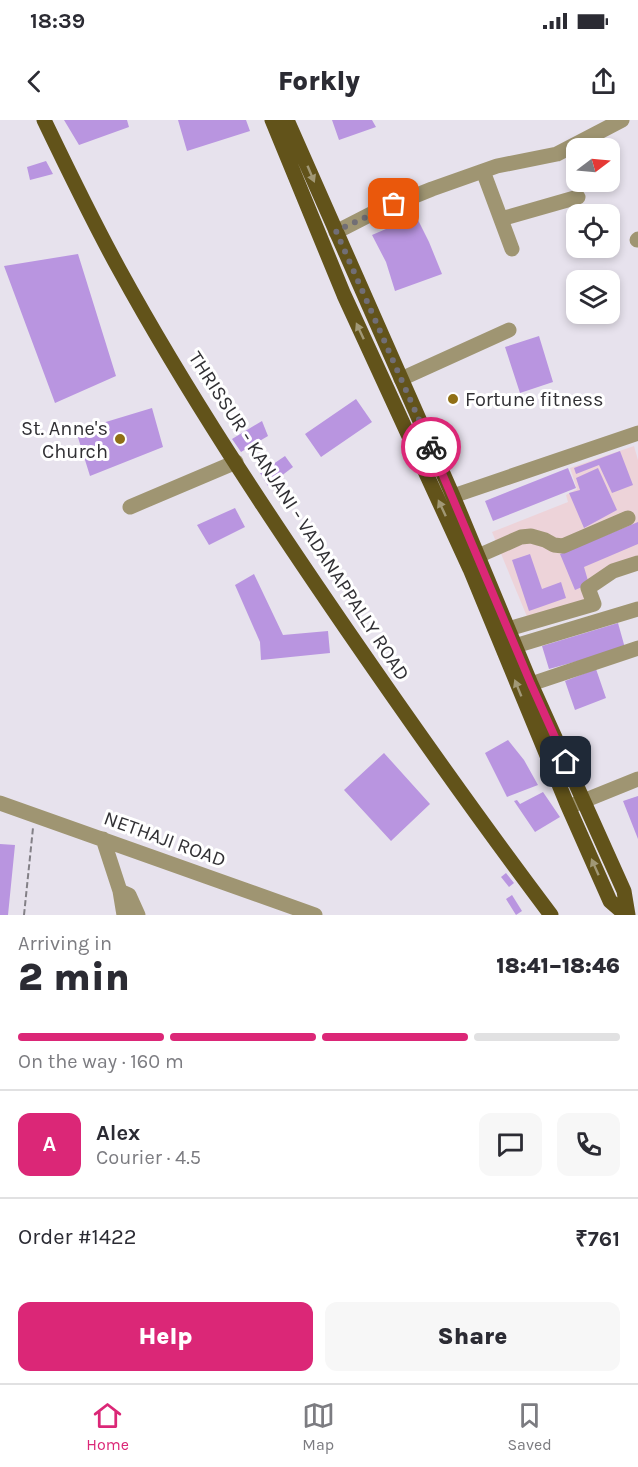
<!DOCTYPE html>
<meta charset="utf-8">
<style>
:root{--surface:#fff;--page:#f7f7f7;--text:#2b2b33;--muted:#7c7c81;--line:#e1e1e2;--accent:#db2777}
body{margin:0;font-family:Karla,sans-serif;background:var(--page);color:var(--text);height:100vh;display:flex;flex-direction:column;font-size:22px;white-space:nowrap}
*{box-sizing:border-box;margin:0}
p{font-size:20px;color:var(--muted)}
.icon{flex:none;width:33px;height:33px;fill:none;stroke:currentColor;stroke-width:2;stroke-linecap:round;stroke-linejoin:round}
.map{position:relative;height:795px;overflow:hidden}
.side{display:flex;flex-direction:column;background:var(--surface);flex:1}
.side>*{flex:none}
.needle{width:39px;rotate:74deg}
.fabs{position:absolute;left:566px;top:18px;display:grid;gap:12px}
.fabs a{display:grid;place-items:center;width:54px;height:54px;border-radius:12px;background:var(--surface);box-shadow:0 3px 9px #0003;font-size:30px}
.pin{position:absolute;display:grid;place-items:center;width:51px;height:51px;color:#fff;margin:-26px;border-radius:12px;box-shadow:0 3px 9px #0006}
.courier{position:absolute;display:grid;place-items:center;width:60px;height:60px;margin:-30px;border:4px solid #db2777;border-radius:50%;background:#fff;color:#222;box-shadow:0 2px 8px #0007}
.headline em{font-style:normal;font-weight:800}
.headline div{display:flex;flex-direction:column-reverse}
.headline{display:flex;align-items:center;justify-content:space-between;height:102px;padding:0 18px}
h1{font-size:39px;font-weight:800;line-height:45px}
.bar{display:grid;grid-template-columns:repeat(4,1fr);gap:9px 6px;align-content:center;height:72px;padding:0 18px}
.bar i{height:8px;border-radius:4px;background:var(--line)}
.bar .current{background:var(--accent)}
.bar p{grid-column:span 4}
.line{display:flex;align-items:center;gap:15px;padding:0 18px;border-top:2px solid var(--line)}
.line div{flex:1}
.round{display:grid;place-items:center;flex:none;width:63px;height:63px;border-radius:12px;background:var(--page)}
.button{display:flex;gap:12px;margin-top:auto;padding:12px 18px}
.button a{flex:1;height:69px;border-radius:12px;background:var(--accent);color:#fff;font-size:24px;font-weight:800;line-height:69px;text-align:center}
.button a+a{background:var(--page);color:var(--text)}
.status{display:flex;justify-content:space-between;align-items:center;height:42px;padding:0 30px;background:var(--surface);direction:ltr}
.status svg{height:16px;fill:currentColor}
header{display:flex;justify-content:space-between;align-items:center;height:78px;padding:0 18px;background:var(--surface);font-size:27px;font-weight:800}
.tab-bar{display:flex;justify-content:space-around;align-items:center;height:84px;border-top:2px solid var(--line);background:var(--surface);font-size:16px;color:var(--muted)}
.tab-bar a{display:grid;justify-items:center;gap:3px}
.tab-bar .current{color:var(--accent)}
.map>svg:first-child{display:block}
.education{fill:#edd3d9}
.building{fill:#b995e0}
.lines{fill:none;stroke-linecap:round;stroke-linejoin:round}
.path{stroke:#838087;stroke-width:2;stroke-dasharray:6 3;stroke-linecap:butt}
.minor{stroke:#9f9572;stroke-width:15}
.major{stroke:#62531a;stroke-width:15}
.oneway{fill:#a19876}
.done{stroke:#716e75;stroke-width:6;stroke-dasharray:0 10.8}
.route{stroke:#db2777;stroke-width:8}
.poi-dot{fill:#906f15;stroke:#fff;stroke-width:2}
.labels{text-anchor:middle;dominant-baseline:central;stroke-width:6;stroke-linejoin:round;paint-order:stroke}
.poi-label{font-size:20px;fill:#313034;stroke:#fff;text-anchor:start}
.street-label{font-size:20px;fill:#313034;stroke:#fff}
</style>
<div class="status"><b>18:39</b><svg viewBox="0 0 49 12"><path d="M0 12V9h3v3zM5 12V6h3v6zM10 12V3h3v9zM15 12V0h3v12zM26 1h20v11H26zM47 4h2v5h-2z"/></svg></div>
<header><svg class="icon" aria-label="back" viewBox="0 0 24 24"><path d="M15 5l-7 7 7 7"/></svg>Forkly<svg class="icon" aria-label="share" viewBox="0 0 24 24"><path d="M12 15V3M7 8l5-5 5 5M5 13v7h14v-7"/></svg></header>
<div class="map">
<svg width="638" height="795" viewBox="0 0 638 795">
<rect width="100%" height="100%" fill="#e7e2ed"/>
<!-- education -->
<path class="education" d="M634,326L638,340V439L611,448L588,480L528,499L492,412L568,382L566,375L577,369L570,348Z"/>
<!-- building -->
<path class="building" d="M64,0H127L129,7L79,25Z
M178,0H246L250,11L187,31Z
M332,0H372L376,7L339,20Z
M46,41L53,54L30,60L27,47Z
M416,96L429,122L442,154L395,171L386,142L372,115Z
M78,134L116,256L55,283L4,146Z
M539,216L553,262L520,273L505,227Z
M356,279L372,302L321,337L305,314Z
M152,288L163,327L90,356L76,311Z
M262,301L268,316L241,332L232,319Z
M620,331L633,365L612,373L599,345L576,354L574,348Z
M285,336L293,347L268,366L260,353Z
M568,348L576,368L493,401L485,381Z
M598,348L617,390L584,408L569,373L580,370L576,358Z
M235,388L245,407L209,425L197,405Z
M638,402V424L584,447L589,464L575,470L560,434Z
M530,434L542,469L561,462L566,478L529,491L512,440Z
M254,454L283,515L328,511L330,533L261,540L260,522L235,465Z
M618,503L625,528L549,549L542,526Z
M596,549L606,578L575,590L565,561Z
M508,620L524,640L538,665L507,677L485,633Z
M384,633L430,684L391,721L344,670Z
M543,672L560,697L535,712L514,681L517,680L520,684Z
M638,676V719L623,681Z
M0,724L15,725L8,795H0Z
M506,753L514,763L509,767L501,757Z
M512,775L522,791L516,795L506,779Z"/>
<g class="lines">
<!-- path -->
<path class="path" d="M24,795L33,708"/>
<!-- minor -->
<path class="minor" d="M483,51L512,129
M501,99L578,77
M336,112L375,92L432,69L497,46L557,34L622,0
M637,120L638,119
M401,259L509,210
M453,376L638,313
M130,387L236,342
M478,436L521,417L531,416L545,420L554,425L563,426L628,398
M508,509L594,484L588,468L613,451L638,443
M515,526L638,489
M531,564L638,528
M0,683L315,795
M571,686L638,659
M103,719L120,771L124,795
M120,771L129,775L138,795"/>
<!-- major -->
<path class="major" d="M44,0C68,50 92,100 119,149C187,273 266,392 347,510C413,606 481,702 551,795
M272,0L344,175L470,449L567,684L610,781L626,795
M287,0L453,376L531,564L624,771L628,795"/>
</g>
<!-- one-way arrows -->
<defs><path id="oneway-solid" d="M-6-.8H1V-3.2L6.5 0L1 3.2V.8H-6Z" transform="scale(1.5)"/></defs>
<g class="oneway">
<use href="#oneway-solid" transform="translate(311 54) rotate(67)"/>
<use href="#oneway-solid" transform="translate(360 211) rotate(-115)"/>
<use href="#oneway-solid" transform="translate(442 388) rotate(-115)"/>
<use href="#oneway-solid" transform="translate(518 568) rotate(-112)"/>
<use href="#oneway-solid" transform="translate(595 747) rotate(-114)"/>
</g>
<g class="lines">
<!-- done -->
<path class="done" d="M394,84L336,111L431,327"/>
<!-- route -->
<path class="route" d="M431,327L531,564L566,642"/>
</g>
<!-- markers -->
<g class="poi-dot">
<circle cx="453" cy="279" r="6"/>
<circle cx="120" cy="319" r="6"/>
</g>
<g class="labels">
<!-- poi labels -->
<g class="poi-label">
<text x="465" y="279">Fortune fitness</text>
<text x="108" y="308" text-anchor="end">St. Anne's<tspan x="108" dy="23">Church</tspan></text>
</g>
<!-- street labels -->
<g class="street-label">
<text transform="translate(299 396) rotate(57)">THRISSUR - KANJANI - VADANAPPALLY ROAD</text>
<text transform="translate(165 719) rotate(20)">NETHAJI ROAD</text>
</g>
</g>
</svg>
<div class="fabs">
<a><svg class="needle" viewBox="-14 -14 28 28"><path d="M0-13l5 13h-10z" fill="#e53935"/><path d="M0 13l5-13h-10z" fill="#7c7c81"/></svg></a>
<a><svg class="icon" aria-label="locate" viewBox="0 0 24 24"><circle cx="12" cy="12" r="6"/><path d="M12 2v4M12 18v4M2 12h4M18 12h4"/></svg></a>
<a><svg class="icon" aria-label="layers" viewBox="0 0 24 24"><path d="M12 4l9 5-9 5-9-5zM3 14l9 5 9-5"/></svg></a>
</div>
<div class="pin" style="left:394px;top:84px;background:#ea580c"><svg class="icon" aria-label="bag" viewBox="0 0 24 24"><path d="M5 8h14l-1 12H6zM9 8a3 3 0 0 1 6 0"/></svg></div>
<div class="pin" style="left:566px;top:642px;background:#1f2937"><svg class="icon" aria-label="home" viewBox="0 0 24 24"><path d="M3 11l9-7 9 7M6 9v11h12V9"/></svg></div>
<div class="courier" style="left:431px;top:327px"><svg class="icon" aria-label="bike" viewBox="0 0 24 24"><circle cx="6" cy="16" r="4"/><circle cx="18" cy="16" r="4"/><path d="M6 16l4-8h5l3 8M10 8l3 8H6M13 5h3"/></svg></div>
</div>
<section class="side">
<div class="headline"><div><h1>2 min</h1><p>Arriving in</p></div><em>18:41–18:46</em></div>
<div class="bar"><i class="current"></i><i class="current"></i><i class="current"></i><i></i><p>On the way · 160 m</p></div>
<div class="line" style="height:108px"><b class="round" style="background:var(--accent);color:#fff">A</b><div><b>Alex</b><p>Courier · 4.5</p></div><a class="round"><svg class="icon" aria-label="chat" viewBox="0 0 24 24"><path d="M4 5h16v11H9l-5 4z"/></svg></a><a class="round"><svg class="icon" aria-label="phone" viewBox="0 0 24 24"><path d="M5 4h4l2 5-3 2q2 4 5 5l2-3 5 2v4C11 20 4 13 5 4z"/></svg></a></div>
<div class="line" style="height:78px"><div>Order #1422</div><b>₹761</b></div>
<div class="button"><a>Help</a><a>Share</a></div>
</section>
<nav class="tab-bar">
<a class="current"><svg class="icon" aria-label="home" viewBox="0 0 24 24"><path d="M3 11l9-7 9 7M6 9v11h12V9"/></svg>Home</a>
<a><svg class="icon" aria-label="map" viewBox="0 0 24 24"><path d="M3 6l6-2 6 2 6-2v14l-6 2-6-2-6 2zM9 4v14M15 6v14"/></svg>Map</a>
<a><svg class="icon" aria-label="saved" viewBox="0 0 24 24"><path d="M7 4h10v16l-5-4-5 4z"/></svg>Saved</a>
</nav>
